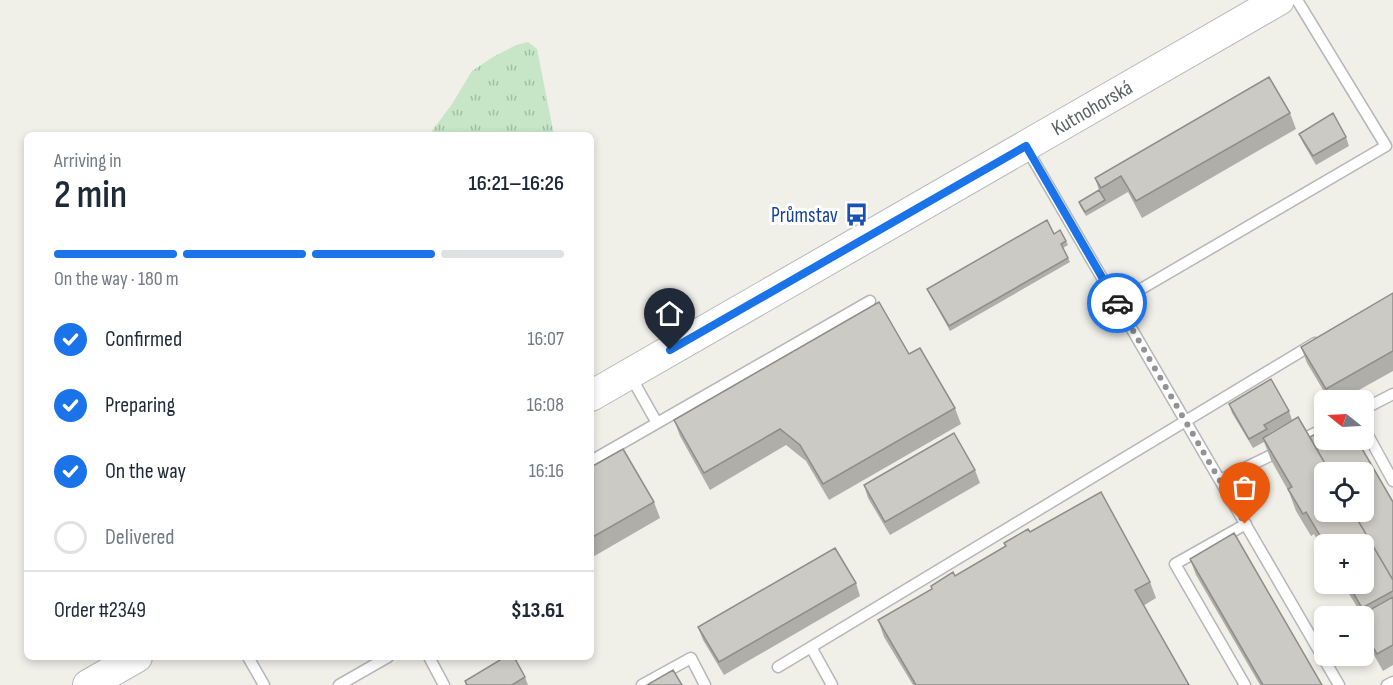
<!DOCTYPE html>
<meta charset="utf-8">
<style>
:root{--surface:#fff;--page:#f6f6f7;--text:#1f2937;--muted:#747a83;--line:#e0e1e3;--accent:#1a73e8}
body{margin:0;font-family:"Sofia Sans Condensed",sans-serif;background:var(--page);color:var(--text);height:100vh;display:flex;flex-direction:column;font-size:22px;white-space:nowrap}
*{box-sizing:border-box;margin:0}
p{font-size:20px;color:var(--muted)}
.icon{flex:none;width:33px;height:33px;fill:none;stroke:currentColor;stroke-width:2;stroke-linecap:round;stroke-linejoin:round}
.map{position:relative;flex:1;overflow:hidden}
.sheet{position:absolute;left:24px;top:132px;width:570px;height:528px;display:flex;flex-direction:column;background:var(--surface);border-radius:9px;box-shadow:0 3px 9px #0003}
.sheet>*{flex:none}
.needle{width:39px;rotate:288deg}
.buttons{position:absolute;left:1314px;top:390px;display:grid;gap:12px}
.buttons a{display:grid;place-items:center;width:60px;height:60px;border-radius:9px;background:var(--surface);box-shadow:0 3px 9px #0003;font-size:30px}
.pin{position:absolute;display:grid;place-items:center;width:51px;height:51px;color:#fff;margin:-62px -26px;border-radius:50% 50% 50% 0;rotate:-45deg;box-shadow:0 0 6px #0007}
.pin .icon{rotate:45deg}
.courier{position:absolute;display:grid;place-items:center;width:60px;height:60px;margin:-30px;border:4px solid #1a73e8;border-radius:50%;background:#fff;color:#222;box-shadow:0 2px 8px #0007}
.headline em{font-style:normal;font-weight:600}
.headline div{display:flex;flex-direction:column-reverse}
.headline{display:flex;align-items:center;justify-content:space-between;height:102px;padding:0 30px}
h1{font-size:39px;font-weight:600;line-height:45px}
.bar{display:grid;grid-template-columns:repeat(4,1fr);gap:9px 6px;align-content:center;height:72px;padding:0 30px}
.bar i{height:8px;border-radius:4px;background:var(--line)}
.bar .on{background:var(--accent)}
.bar p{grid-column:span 4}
.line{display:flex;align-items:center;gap:15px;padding:0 30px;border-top:2px solid var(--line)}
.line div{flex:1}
ol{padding:0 30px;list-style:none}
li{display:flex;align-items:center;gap:18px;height:66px}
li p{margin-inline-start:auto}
li .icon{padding:6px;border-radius:50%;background:var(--accent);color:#fff;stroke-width:4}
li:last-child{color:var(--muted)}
li i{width:33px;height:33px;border:3px solid var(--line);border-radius:50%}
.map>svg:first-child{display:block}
.grass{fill:url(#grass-tufts)}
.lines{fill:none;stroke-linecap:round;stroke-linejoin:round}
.service-casing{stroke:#b5b7bb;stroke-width:13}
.secondary-casing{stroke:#b6b9be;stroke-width:32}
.service{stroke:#fff;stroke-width:10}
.secondary{stroke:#fff;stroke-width:30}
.wall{fill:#afaea9}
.building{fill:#cccac4;stroke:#8f8d89;stroke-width:1.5}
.done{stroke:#929394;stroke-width:6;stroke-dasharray:0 10.8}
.route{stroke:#1a73e8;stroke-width:8}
.labels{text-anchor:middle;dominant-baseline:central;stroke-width:6;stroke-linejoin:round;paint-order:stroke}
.street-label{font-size:21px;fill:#5f6267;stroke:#fff}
.transit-label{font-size:21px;fill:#164399;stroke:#fff;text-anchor:end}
</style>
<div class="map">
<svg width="1393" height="685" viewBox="0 0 1393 685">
<defs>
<pattern id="grass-tufts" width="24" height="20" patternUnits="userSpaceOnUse" patternTransform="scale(1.5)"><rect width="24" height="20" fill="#c6e6c7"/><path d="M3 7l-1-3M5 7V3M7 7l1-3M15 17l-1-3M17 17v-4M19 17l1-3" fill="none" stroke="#a4bea5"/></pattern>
</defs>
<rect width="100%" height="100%" fill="#f0efe8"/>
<!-- grass -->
<path class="grass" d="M528,42L537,49L554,135H429L452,104L472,71L493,57L516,45Z"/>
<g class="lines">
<defs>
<path id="service" d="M1027,149L1339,685
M1117,303L1386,146L1297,0
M631,377L657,423
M1364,409L1393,394
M1364,428L1393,481
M1298,441L1324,429
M591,461L870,301
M1220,480L1282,450
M811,647L832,685
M248,657L264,685
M429,657L444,685
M778,667L1315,343
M339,685L388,657
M642,685L691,658L705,685
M1245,685L1175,564L1246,524
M1387,685L1393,682"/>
<g id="secondary">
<path id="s1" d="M591,396L1279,0"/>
<path d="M88,685L137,657"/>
</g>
</defs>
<!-- service casing -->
<use href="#service" class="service-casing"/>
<!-- secondary casing -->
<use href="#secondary" class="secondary-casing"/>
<!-- service -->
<use href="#service" class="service"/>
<!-- secondary -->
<use href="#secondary" class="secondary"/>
</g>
<!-- wall -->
<path class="wall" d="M1290,113L1296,129L1142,218L1128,192L1086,216L1080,206L1079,202L1099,190L1095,178Z
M1299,134L1346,137L1349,146L1316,165L1303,143Z
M1054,234L1066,241L1068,245L1063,248L1070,262L950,331L927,289Z
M1393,293V371L1341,400H1329L1307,363L1301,347Z
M909,354L955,408L961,424L829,500L806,461L786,445L710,490L680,436L674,420Z
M1229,404L1289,411L1292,420L1268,434L1269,435L1310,437L1393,502V665L1383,671L1364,637V616L1362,615L1343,584H1364V544H1324V552L1314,534L1311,536L1296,511L1289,492L1271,460L1264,442L1253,448L1232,413Z
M591,467L654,502L660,518L591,558Z
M975,470L980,483L890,535L868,498L864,485Z
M1030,532L1150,582L1156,598L1143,606L1189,685H913L884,637L878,620L1006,547L1004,543Z
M1190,559L1322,685H1260L1196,575Z
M856,583L860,596L724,675L703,640L698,627Z
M525,677L528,685H466L465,681Z"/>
<!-- building -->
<path class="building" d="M1269,77L1290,113L1136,201L1121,176L1101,188L1095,178Z
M1333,113L1346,137L1313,156L1299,134Z
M1099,190L1105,200L1085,212L1079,202Z
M1047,220L1054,234L1060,230L1066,241L1061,244L1068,258L949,326L927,289Z
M1393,293V351L1326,389L1301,347Z
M879,302L909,354L920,348L955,408L823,484L800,445L780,429L704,473L674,420Z
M1271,379L1289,411L1264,425L1267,429L1249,439L1229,404Z
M1298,417L1330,472H1324V512H1353L1393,580V591L1362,608L1348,584H1364V544H1325L1306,512L1303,514L1288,489L1292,487L1263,438Z
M1324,429V440H1357L1393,502V580L1353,512H1364V472H1330L1310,437Z
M954,433L975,470L885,522L864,485Z
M623,449L654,502L591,538V467Z
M1101,492L1150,582L1135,590L1189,685H916L878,620L932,589L931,586L953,572L955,576L1006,546L1004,543L1028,529L1030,532Z
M1234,533L1322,685H1263L1190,559Z
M835,548L856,583L719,662L698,627Z
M1393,597V645L1377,654L1364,631V616H1359Z
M505,657H514L525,677L512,685H467L465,681Z
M673,670L682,685H647Z"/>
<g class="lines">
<!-- done -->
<path class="done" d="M1117,303L1245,524"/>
<!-- route -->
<path class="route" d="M670,350L1026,146L1117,303"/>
</g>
<!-- icons -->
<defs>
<symbol id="bus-bare" viewBox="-9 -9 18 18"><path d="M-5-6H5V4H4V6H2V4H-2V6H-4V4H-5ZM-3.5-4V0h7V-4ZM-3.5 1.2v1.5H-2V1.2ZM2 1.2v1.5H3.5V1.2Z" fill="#1a4fb4" stroke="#fff" stroke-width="2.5" paint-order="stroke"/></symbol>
</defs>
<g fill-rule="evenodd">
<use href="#bus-bare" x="840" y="198" width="33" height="33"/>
</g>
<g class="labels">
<!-- street labels -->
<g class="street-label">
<text stroke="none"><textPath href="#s1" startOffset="578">Kutnohorská</textPath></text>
</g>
<!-- transit labels -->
<g class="transit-label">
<text x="838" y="215">Průmstav</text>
</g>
</g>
</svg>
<div class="buttons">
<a><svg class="needle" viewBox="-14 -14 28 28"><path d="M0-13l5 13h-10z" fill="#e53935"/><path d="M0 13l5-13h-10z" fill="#747a83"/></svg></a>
<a><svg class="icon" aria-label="locate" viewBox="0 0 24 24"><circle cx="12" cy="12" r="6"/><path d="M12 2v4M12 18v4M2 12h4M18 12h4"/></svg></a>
<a>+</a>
<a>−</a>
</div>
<div class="pin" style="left:1245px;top:524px;background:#ea580c"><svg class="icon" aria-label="bag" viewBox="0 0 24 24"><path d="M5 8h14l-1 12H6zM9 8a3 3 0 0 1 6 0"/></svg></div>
<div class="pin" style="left:670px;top:350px;background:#1f2937"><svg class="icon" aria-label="home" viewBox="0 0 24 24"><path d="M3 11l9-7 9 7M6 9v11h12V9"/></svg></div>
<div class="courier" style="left:1117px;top:303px"><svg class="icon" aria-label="car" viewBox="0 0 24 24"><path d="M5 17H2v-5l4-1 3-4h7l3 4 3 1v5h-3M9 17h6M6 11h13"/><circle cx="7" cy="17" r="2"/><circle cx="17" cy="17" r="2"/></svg></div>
<section class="sheet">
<div class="headline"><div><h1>2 min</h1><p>Arriving in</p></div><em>16:21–16:26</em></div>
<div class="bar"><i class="on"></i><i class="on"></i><i class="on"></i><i></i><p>On the way · 180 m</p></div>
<ol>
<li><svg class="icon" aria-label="check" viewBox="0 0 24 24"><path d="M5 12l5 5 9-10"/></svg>Confirmed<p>16:07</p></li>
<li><svg class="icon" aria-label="check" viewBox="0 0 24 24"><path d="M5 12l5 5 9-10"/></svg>Preparing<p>16:08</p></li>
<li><svg class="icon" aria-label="check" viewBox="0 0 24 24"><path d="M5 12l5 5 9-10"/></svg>On the way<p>16:16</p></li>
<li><i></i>Delivered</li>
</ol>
<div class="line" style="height:78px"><div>Order #2349</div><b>$13.61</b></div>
</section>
</div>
